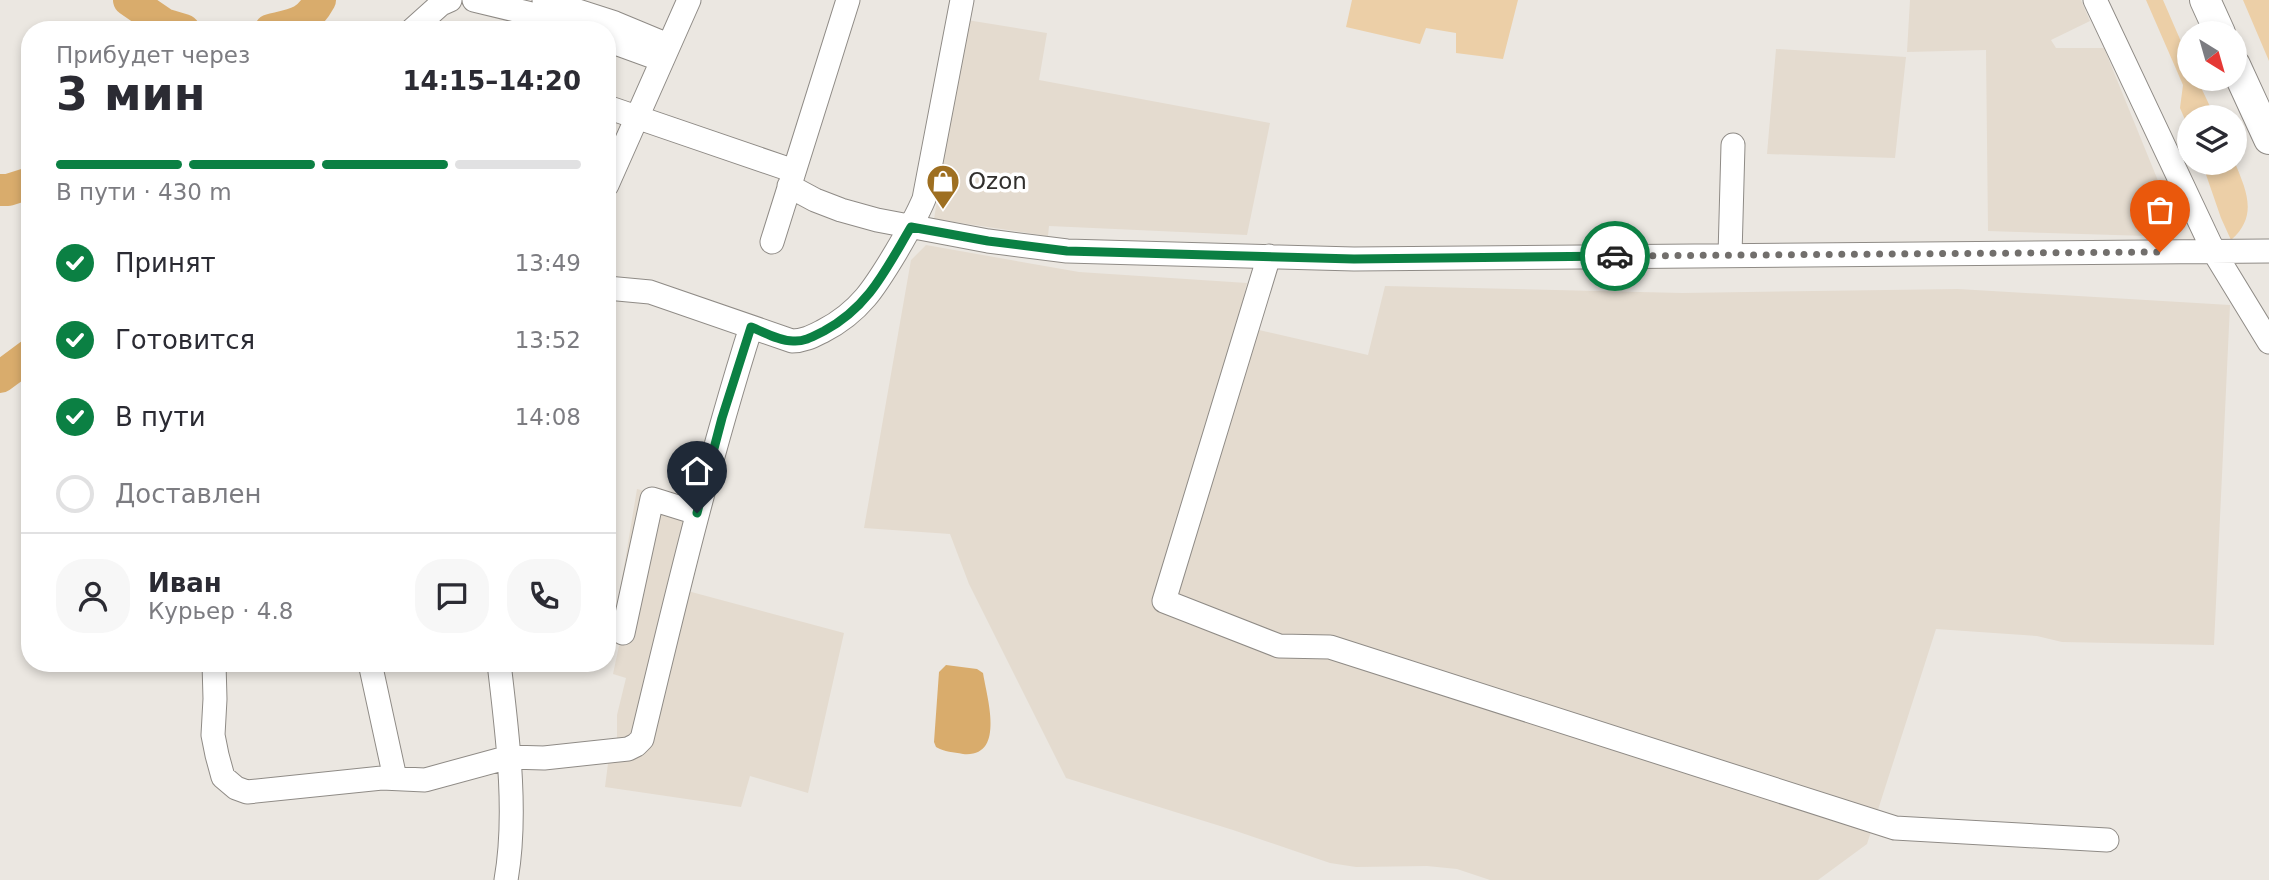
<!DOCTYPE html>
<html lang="ru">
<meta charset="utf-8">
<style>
:root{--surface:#fff;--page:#f7f7f7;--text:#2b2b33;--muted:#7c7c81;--line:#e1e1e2;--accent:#0b8043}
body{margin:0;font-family:"DejaVu Sans",sans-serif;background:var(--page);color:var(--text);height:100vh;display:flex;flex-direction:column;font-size:26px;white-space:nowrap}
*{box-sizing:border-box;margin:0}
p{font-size:23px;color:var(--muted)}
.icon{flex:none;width:38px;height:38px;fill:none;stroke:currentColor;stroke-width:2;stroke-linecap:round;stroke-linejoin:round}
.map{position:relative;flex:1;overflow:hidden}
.panel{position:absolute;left:21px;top:21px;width:595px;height:651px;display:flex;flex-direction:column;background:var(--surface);border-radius:28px;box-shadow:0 4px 10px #0003}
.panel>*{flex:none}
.needle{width:46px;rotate:143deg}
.tools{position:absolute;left:2177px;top:21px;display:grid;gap:14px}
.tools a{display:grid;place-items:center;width:70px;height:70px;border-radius:50%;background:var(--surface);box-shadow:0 4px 10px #0003;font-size:35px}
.pin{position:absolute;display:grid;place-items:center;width:60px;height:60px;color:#fff;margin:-72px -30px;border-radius:50% 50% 50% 0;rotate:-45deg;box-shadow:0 0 7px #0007}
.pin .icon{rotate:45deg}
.courier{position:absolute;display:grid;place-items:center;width:70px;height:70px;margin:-35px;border:5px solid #0b8043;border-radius:50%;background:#fff;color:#222;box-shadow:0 2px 9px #0007}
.summary em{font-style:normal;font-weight:700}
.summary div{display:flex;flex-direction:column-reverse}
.summary{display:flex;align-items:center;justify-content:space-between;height:119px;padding:0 35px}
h1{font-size:46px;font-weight:700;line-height:52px}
.bar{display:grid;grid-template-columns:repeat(4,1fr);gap:10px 7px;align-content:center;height:84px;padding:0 35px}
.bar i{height:9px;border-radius:5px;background:var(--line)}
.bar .current{background:var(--accent)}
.bar p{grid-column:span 4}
.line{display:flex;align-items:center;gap:18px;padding:0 35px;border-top:2px solid var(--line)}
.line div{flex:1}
.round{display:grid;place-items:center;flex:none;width:74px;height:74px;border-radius:28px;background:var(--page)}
ol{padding:0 35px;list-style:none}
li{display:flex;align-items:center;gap:21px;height:77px}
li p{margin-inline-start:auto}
li .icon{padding:7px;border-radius:50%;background:var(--accent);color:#fff;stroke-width:4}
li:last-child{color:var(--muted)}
li i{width:38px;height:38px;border:4px solid var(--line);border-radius:50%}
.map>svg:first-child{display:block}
.built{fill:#e4dbcf}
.green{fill:#eccfa7}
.water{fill:#d9ac6c}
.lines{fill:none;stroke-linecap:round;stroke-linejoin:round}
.river{stroke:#d9ac6c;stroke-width:32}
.minor-casing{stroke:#8f8b86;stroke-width:25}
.major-casing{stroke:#8f8b86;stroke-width:32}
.minor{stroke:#fff;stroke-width:23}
.major{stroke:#fff;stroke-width:30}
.done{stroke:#726f6c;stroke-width:7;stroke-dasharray:0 12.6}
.route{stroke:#0b8043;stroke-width:9}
.labels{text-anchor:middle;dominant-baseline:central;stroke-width:7;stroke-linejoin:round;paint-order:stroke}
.poi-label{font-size:23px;fill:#312f2d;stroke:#fff;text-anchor:start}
</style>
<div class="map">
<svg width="2269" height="880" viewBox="0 0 2269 880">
<rect width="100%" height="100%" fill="#ebe7e1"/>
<!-- built -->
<path class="built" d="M1910,0H2081L2090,21L2051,40L2056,48H2104L2163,193L2148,236L1988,231L1986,50L1907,52Z
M967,20L1047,33L1039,80L1270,123L1247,235L1049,226L1048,236L934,219Z
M1776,49L1906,57L1895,158L1767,154Z
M926,245L1079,272L1247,283L1237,325L1368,355L1385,286L1682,293L1958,289L2230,305L2214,645L2062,642L2037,636L1936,629L1867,844L1818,880H1490L1457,869L1427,866L1356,867L1330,863L1233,830L1066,778L969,584L950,534L864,528L911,260Z
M637,489L703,507L684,590L844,633L808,793L750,776L741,807L605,787L611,740L617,739V715L626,678L613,674L620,641L612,639Z"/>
<!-- green -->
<path class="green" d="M1352,0H1518L1503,59L1456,53V33L1426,28L1420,44L1346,27Z
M2146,0H2163L2189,60V79H2197L2215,117H2189V129L2180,108L2183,85Z
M2243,0H2269V61Z
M2202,163H2235C2247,192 2258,216 2231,240L2221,218Z"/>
<!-- water -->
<path class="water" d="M946,665L977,669L983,673C987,698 1006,758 963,754C953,752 945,752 936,747L934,742L939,672Z"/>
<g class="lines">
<!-- river -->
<path class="river" d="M129,0L164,24L184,30
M270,30C295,24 307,24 320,0
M0,190H8L30,183
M0,377L30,355"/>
<defs>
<path id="minor" d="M474,0L552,19L581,30
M544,0L615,23L668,45
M2095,0L2214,252L2269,342
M412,30L441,4L450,0
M607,40L662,60
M607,107L794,171
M607,185L689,0
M789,186L815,200L841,210L877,220L988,241L1067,251L1354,259L2269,251
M772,242L848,0
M1730,255L1733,145
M1269,256L1164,601L1279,646L1330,647L1895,828L2107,840
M607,288L650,292L792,341C804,341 813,336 823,331C860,312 875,287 896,252C906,235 916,218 924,199L962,0
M623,633L652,499L697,513
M214,663L215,699L213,735L217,755L223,777L236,788L247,792L382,778L425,780L509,757L544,758L628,749L636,745L642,739C675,601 708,463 751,327
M370,663L395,778
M499,663C507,732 518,812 506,880"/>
<path id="major" d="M2205,0L2220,33
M2235,65L2269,139"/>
</defs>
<!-- minor casing -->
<use href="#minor" class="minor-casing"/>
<!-- major casing -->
<use href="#major" class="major-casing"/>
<!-- minor -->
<use href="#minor" class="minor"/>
<!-- major -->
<use href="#major" class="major"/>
</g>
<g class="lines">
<!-- done -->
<path class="done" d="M1615,256L2160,252"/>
<!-- route -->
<path class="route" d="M697,513L722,418L751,327C764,332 779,341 793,341C804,342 814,336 824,331C869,307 886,269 911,227L988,241L1067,251L1354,259L1615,256"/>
</g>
<!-- icons -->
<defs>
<symbol id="shop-pin" viewBox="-11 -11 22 30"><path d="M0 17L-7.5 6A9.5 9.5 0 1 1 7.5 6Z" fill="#9e6f21" stroke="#fff"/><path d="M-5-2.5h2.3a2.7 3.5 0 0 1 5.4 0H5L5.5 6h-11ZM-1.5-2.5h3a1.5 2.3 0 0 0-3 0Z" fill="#fff"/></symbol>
</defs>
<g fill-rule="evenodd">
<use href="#shop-pin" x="924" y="162" width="38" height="52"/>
</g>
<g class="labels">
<!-- poi labels -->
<g class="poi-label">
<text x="968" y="181">Ozon</text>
</g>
</g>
</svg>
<div class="tools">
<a><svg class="needle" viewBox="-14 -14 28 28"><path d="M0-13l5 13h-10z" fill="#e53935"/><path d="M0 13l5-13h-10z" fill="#7c7c81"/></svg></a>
<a><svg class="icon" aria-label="layers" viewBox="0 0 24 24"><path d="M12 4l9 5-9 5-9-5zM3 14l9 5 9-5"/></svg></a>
</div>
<div class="pin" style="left:2160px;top:252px;background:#ea580c"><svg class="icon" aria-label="bag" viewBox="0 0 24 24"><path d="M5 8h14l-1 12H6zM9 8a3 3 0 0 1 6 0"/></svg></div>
<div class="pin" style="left:697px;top:513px;background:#1f2937"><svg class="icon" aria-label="home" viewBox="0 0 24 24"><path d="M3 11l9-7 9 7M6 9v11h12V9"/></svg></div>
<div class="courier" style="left:1615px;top:256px"><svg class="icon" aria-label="car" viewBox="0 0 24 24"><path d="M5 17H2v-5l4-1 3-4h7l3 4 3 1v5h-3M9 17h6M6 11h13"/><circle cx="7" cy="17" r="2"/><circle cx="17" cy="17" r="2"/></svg></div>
<section class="panel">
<div class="summary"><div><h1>3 мин</h1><p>Прибудет через</p></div><em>14:15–14:20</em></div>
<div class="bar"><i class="current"></i><i class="current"></i><i class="current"></i><i></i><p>В пути · 430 m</p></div>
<ol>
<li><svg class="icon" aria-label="check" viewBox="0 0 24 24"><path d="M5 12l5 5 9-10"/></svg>Принят<p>13:49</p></li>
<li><svg class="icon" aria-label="check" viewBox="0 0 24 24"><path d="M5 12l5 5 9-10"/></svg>Готовится<p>13:52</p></li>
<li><svg class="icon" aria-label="check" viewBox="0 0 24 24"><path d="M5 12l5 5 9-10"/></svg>В пути<p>14:08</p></li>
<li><i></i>Доставлен</li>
</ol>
<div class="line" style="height:126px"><a class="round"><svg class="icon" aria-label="person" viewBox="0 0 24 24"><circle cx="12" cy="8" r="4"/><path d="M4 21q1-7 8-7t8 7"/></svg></a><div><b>Иван</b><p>Курьер · 4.8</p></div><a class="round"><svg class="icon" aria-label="chat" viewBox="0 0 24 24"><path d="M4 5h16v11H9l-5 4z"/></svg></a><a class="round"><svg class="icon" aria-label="phone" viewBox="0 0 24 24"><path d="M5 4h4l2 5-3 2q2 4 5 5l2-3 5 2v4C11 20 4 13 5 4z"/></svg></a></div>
</section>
</div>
